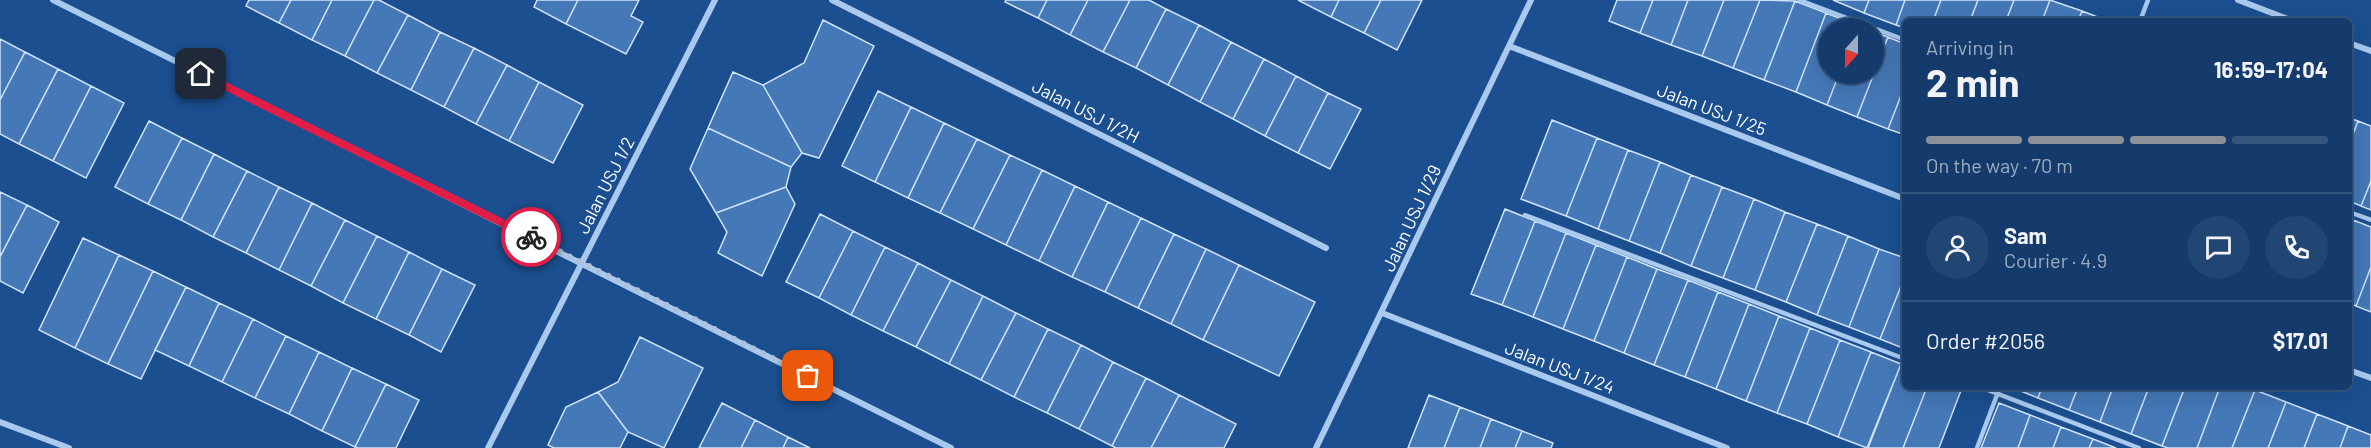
<!DOCTYPE html>
<meta charset="utf-8">
<style>
:root{--surface:#143b6b;--page:#214673;--text:#f1f3f6;--muted:#9dadc1;--line:#33557e;--accent:#8c9099}
body{margin:0;font-family:Barlow,sans-serif;background:var(--page);color:var(--text);height:100vh;display:flex;flex-direction:column;font-size:22px;white-space:nowrap}
*{box-sizing:border-box;margin:0}
p{font-size:20px;color:var(--muted)}
.icon{flex:none;width:33px;height:33px;fill:none;stroke:currentColor;stroke-width:2;stroke-linecap:round;stroke-linejoin:round}
.map{position:relative;flex:1;overflow:hidden}
.side{position:absolute;left:1902px;top:18px;width:450px;height:372px;display:flex;flex-direction:column;background:var(--surface);border-radius:9px;box-shadow:0 6px 24px #0002,0 0 0 2px var(--line)}
.side>*{flex:none}
.needle{width:39px;rotate:201deg}
.fabs{position:absolute;left:1818px;top:18px;display:grid;gap:12px}
.fabs a{display:grid;place-items:center;width:66px;height:66px;border-radius:50%;background:var(--surface);box-shadow:0 6px 24px #0002,0 0 0 2px var(--line);font-size:30px}
.pin{position:absolute;display:grid;place-items:center;width:51px;height:51px;color:#fff;margin:-26px;border-radius:12px;box-shadow:0 3px 9px #0006}
.courier{position:absolute;display:grid;place-items:center;width:60px;height:60px;margin:-30px;border:4px solid #e11d48;border-radius:50%;background:#fff;color:#222;box-shadow:0 2px 8px #0007}
.summary em{font-style:normal;font-weight:700}
.summary div{display:flex;flex-direction:column-reverse}
.summary{display:flex;align-items:center;justify-content:space-between;height:102px;padding:0 24px}
h1{font-size:39px;font-weight:700;line-height:45px}
.bar{display:grid;grid-template-columns:repeat(4,1fr);gap:9px 6px;align-content:center;height:72px;padding:0 24px}
.bar i{height:8px;border-radius:4px;background:var(--line)}
.bar .active{background:var(--accent)}
.bar p{grid-column:span 4}
.line{display:flex;align-items:center;gap:15px;padding:0 24px;border-top:2px solid var(--line)}
.line div{flex:1}
.round{display:grid;place-items:center;flex:none;width:63px;height:63px;border-radius:32px;background:var(--page)}
.map>svg:first-child{display:block}
.building{fill:#4478b7;stroke:#cfe3fa;stroke-width:1.5}
.lines{fill:none;stroke-linecap:round;stroke-linejoin:round}
.lane{stroke:#a9c9ee;stroke-width:4.5}
.street{stroke:#a9c9ee;stroke-width:6}
.done{stroke:#afc1d8;stroke-width:6;stroke-dasharray:0 10.8}
.route{stroke:#e11d48;stroke-width:8}
.labels{text-anchor:middle;dominant-baseline:central;stroke-width:5;stroke-linejoin:round;paint-order:stroke}
.street-label{font-size:18px;fill:#fff;stroke:#1b4f8f}
</style>
<div class="map">
<svg width="2371" height="448" viewBox="0 0 2371 448">
<rect width="100%" height="100%" fill="#1b4f8f"/>
<!-- building -->
<path class="building" d="M249,0H291L279,23L246,6Z
M291,0H332L312,40L279,23Z
M332,0H374L345,56L312,40Z
M374,0H379L408,15L377,73L345,56Z
M537,0H578L566,24L534,7Z
M578,0H639L631,16L643,22L626,54L566,24Z
M1006,0H1047L1038,18L1005,2Z
M1047,0H1088L1070,35L1038,18Z
M1088,0H1130L1103,52L1070,35Z
M1130,0H1149L1166,9L1136,68L1103,52Z
M1298,0H1339L1331,17Z
M1339,0H1381L1364,33L1331,17Z
M1381,0H1422L1397,50L1364,33Z
M1617,0H1653L1640,33L1609,21Z
M1653,0H1688L1671,45L1640,33Z
M1688,0H1724L1702,56L1671,45Z
M1724,0H1760L1733,68L1702,56Z
M1760,0L1795,1L1764,80L1733,68Z
M1833,0H1869L1864,13Z
M1869,0H1905L1896,25L1864,13Z
M1905,0H1941L1933,21H1905V28L1896,25Z
M1941,0H1978L1970,21H1933Z
M1978,0H2014L2006,21H1970Z
M2014,0H2050L2042,21H2006Z
M2050,0L2082,11L2078,21H2042Z
M1795,1L1826,13L1796,92L1764,80Z
M1166,9L1199,25L1168,85L1136,68Z
M2082,11L2108,21H2078Z
M1826,13L1857,25L1856,28H1828V74H1839L1827,105L1796,92Z
M408,15L440,32L411,90L377,73Z
M823,20L874,46L819,158L802,153L763,85L804,63Z
M1199,25L1231,42L1200,102L1168,85Z
M440,32L474,48L444,107L411,90Z
M1874,32L1888,37L1857,117L1827,105L1839,74H1874Z
M1888,37L1905,44V85L1888,129L1857,117Z
M0,39L25,52L0,100Z
M1231,42L1264,59L1233,119L1200,102Z
M474,48L507,65L476,124L444,107Z
M25,52L58,69L19,144L0,134V100Z
M1264,59L1296,76L1265,136L1233,119Z
M507,65L539,82L509,141L476,124Z
M58,69L91,86L53,161L19,144Z
M733,72L763,85L802,153L791,167L708,128Z
M1296,76L1328,93L1298,153L1265,136Z
M539,82L583,105L553,163L509,141Z
M1905,85V135L1888,129Z
M91,86L124,103L86,178L53,161Z
M878,91L911,107L875,182L842,166Z
M1328,93L1361,109L1330,169L1298,153Z
M911,107L944,123L908,198L875,182Z
M2349,118L2358,121L2349,145Z
M1552,120L1597,138L1566,216L1521,199Z
M149,121L182,138L148,204L115,187Z
M2358,121L2371,126V181L2361,206L2349,201V145Z
M944,123L977,139L940,213L908,198Z
M708,128L791,167L786,187L716,213L690,169Z
M182,138L214,154L181,220L148,204Z
M1597,138L1628,150L1598,229L1566,216Z
M977,139L1010,155L973,229L940,213Z
M1628,150L1660,162L1629,241L1598,229Z
M214,154L247,171L213,237L181,220Z
M1010,155L1042,170L1006,245L973,229Z
M1660,162L1691,175L1660,253L1629,241Z
M1042,170L1075,186L1039,261L1006,245Z
M247,171L279,187L246,253L213,237Z
M1691,175L1722,187L1691,266L1660,253Z
M2371,181V210L2361,206Z
M1075,186L1108,202L1072,277L1039,261Z
M279,187L312,203L279,270L246,253Z
M786,187L795,204L762,276L718,253L727,232L716,213Z
M1722,187L1754,199L1723,278L1691,266Z
M0,192L27,205L0,257Z
M1754,199L1785,212L1755,290L1723,278Z
M1108,202L1141,218L1105,292L1072,277Z
M312,203L345,220L311,286L279,270Z
M27,205L59,222L23,293L0,281V257Z
M1505,209L1535,221L1502,305L1471,294Z
M1785,212L1817,224L1786,302L1755,290Z
M820,214L853,231L819,298L786,282Z
M1141,218L1174,234L1138,308L1105,292Z
M345,220L377,236L343,303L311,286Z
M2353,220L2371,227V267L2356,306L2349,303V232Z
M1535,221L1566,233L1533,317L1502,305Z
M1817,224L1848,236L1817,315L1786,302Z
M853,231L885,247L851,315L819,298Z
M1566,233L1596,245L1563,329L1533,317Z
M1174,234L1206,249L1171,324L1138,308Z
M377,236L409,252L376,319L343,303Z
M1848,236L1879,249L1849,327L1817,315Z
M83,238L119,255L75,348L39,330Z
M1596,245L1627,257L1594,341L1563,329Z
M885,247L918,263L883,331L851,315Z
M1206,249L1239,265L1203,340L1171,324Z
M1879,249L1905,258V276L1880,339L1849,327Z
M409,252L442,269L409,335L376,319Z
M119,255L153,271L108,364L75,348Z
M1627,257L1657,269L1624,353L1594,341Z
M918,263L951,280L916,347L883,331Z
M1239,265L1315,302L1279,376L1203,340Z
M2371,267V312L2356,306Z
M442,269L475,285L441,352L409,335Z
M1657,269L1688,280L1654,365L1624,353Z
M153,271L186,287L141,379L108,364Z
M1905,276V349L1880,339Z
M951,280L983,296L949,364L916,347Z
M1688,280L1718,292L1685,377L1654,365Z
M186,287L219,303L189,366L155,350Z
M1718,292L1749,304L1716,389L1685,377Z
M983,296L1016,313L981,380L949,364Z
M219,303L253,319L222,382L189,366Z
M1749,304L1779,316L1746,401L1716,389Z
M1016,313L1048,329L1014,397L981,380Z
M1779,316L1810,328L1777,413L1746,401Z
M253,319L286,336L255,398L222,382Z
M1810,328L1840,340L1807,424L1777,413Z
M1048,329L1081,345L1047,413L1014,397Z
M286,336L319,352L289,414L255,398Z
M640,337L703,368L664,448L628,432L598,392L618,382Z
M1840,340L1871,352L1838,437L1807,424Z
M1081,345L1113,362L1079,429L1047,413Z
M319,352L352,368L322,431L289,414Z
M1871,352L1901,364L1867,448L1838,437Z
M1113,362L1146,378L1112,446L1079,429Z
M1901,364L1905,365V387H1927L1903,448H1868Z
M352,368L386,384L355,447L322,431Z
M1146,378L1179,395L1151,448H1116L1112,446Z
M386,384L419,400L396,448H358L355,447Z
M1927,387L1962,388L1939,448H1903Z
M2011,387H2042L2038,398Z
M2042,387H2078L2069,410L2038,398Z
M2078,387H2113L2100,422L2069,410Z
M2113,387H2149L2131,434L2100,422Z
M2149,387H2185L2162,446L2131,434Z
M2185,387H2220L2197,448H2168L2162,446Z
M2220,387H2248L2255,390L2232,448H2197Z
M2255,390L2286,402L2268,448H2232Z
M598,392L628,432L620,448H554L548,445L566,407Z
M1179,395L1236,424L1224,448H1151Z
M1429,395L1460,407L1444,448H1408Z
M2286,402L2317,414L2304,448H2268Z
M722,403L755,420L741,448H699Z
M1999,403L2030,415L2018,448H1981Z
M1460,407L1491,419L1480,448H1444Z
M2317,414L2348,426L2340,448H2304Z
M2030,415L2061,427L2053,448H2018Z
M1491,419L1522,431L1515,448H1480Z
M755,420L788,437L783,448H741Z
M2348,426L2371,435V448H2340Z
M2061,427L2093,439L2089,448H2053Z
M1522,431L1553,443L1551,448H1515Z
M788,437L810,448H783Z
M2093,439L2116,448H2089Z"/>
<g class="lines">
<!-- lane -->
<path class="lane" d="M1799,0L1905,40
M2140,21L2148,0
M2349,212L2371,220
M1525,215L1905,359
M1980,387L2139,448
M1977,448L2000,387"/>
<!-- street -->
<path class="street" d="M53,0L951,448
M832,0L1326,248
M2238,0L2293,21
M2349,43L2371,51
M1509,46L1905,199
M1382,313L1727,448
M2349,370L2371,378
M0,422L69,448
M488,448L715,0
M1316,448L1531,0"/>
</g>
<g class="lines">
<!-- done -->
<path class="done" d="M531,237L808,376"/>
<!-- route -->
<path class="route" d="M201,74L531,237"/>
</g>
<g class="labels">
<!-- street labels -->
<g class="street-label">
<text transform="translate(1712 109) rotate(21)">Jalan USJ 1/25</text>
<text transform="translate(1086 111) rotate(27)">Jalan USJ 1/2H</text>
<text transform="translate(605 185) rotate(-63)">Jalan USJ 1/2</text>
<text transform="translate(1411 218) rotate(-65)">Jalan USJ 1/29</text>
<text transform="translate(1560 367) rotate(21)">Jalan USJ 1/24</text>
</g>
</g>
</svg>
<div class="fabs">
<a><svg class="needle" viewBox="-14 -14 28 28"><path d="M0-13l5 13h-10z" fill="#e53935"/><path d="M0 13l5-13h-10z" fill="#9dadc1"/></svg></a>
</div>
<div class="pin" style="left:808px;top:376px;background:#ea580c"><svg class="icon" aria-label="bag" viewBox="0 0 24 24"><path d="M5 8h14l-1 12H6zM9 8a3 3 0 0 1 6 0"/></svg></div>
<div class="pin" style="left:201px;top:74px;background:#1f2937"><svg class="icon" aria-label="home" viewBox="0 0 24 24"><path d="M3 11l9-7 9 7M6 9v11h12V9"/></svg></div>
<div class="courier" style="left:531px;top:237px"><svg class="icon" aria-label="bike" viewBox="0 0 24 24"><circle cx="6" cy="16" r="4"/><circle cx="18" cy="16" r="4"/><path d="M6 16l4-8h5l3 8M10 8l3 8H6M13 5h3"/></svg></div>
<section class="side">
<div class="summary"><div><h1>2 min</h1><p>Arriving in</p></div><em>16:59–17:04</em></div>
<div class="bar"><i class="active"></i><i class="active"></i><i class="active"></i><i></i><p>On the way · 70 m</p></div>
<div class="line" style="height:108px"><a class="round"><svg class="icon" aria-label="person" viewBox="0 0 24 24"><circle cx="12" cy="8" r="4"/><path d="M4 21q1-7 8-7t8 7"/></svg></a><div><b>Sam</b><p>Courier · 4.9</p></div><a class="round"><svg class="icon" aria-label="chat" viewBox="0 0 24 24"><path d="M4 5h16v11H9l-5 4z"/></svg></a><a class="round"><svg class="icon" aria-label="phone" viewBox="0 0 24 24"><path d="M5 4h4l2 5-3 2q2 4 5 5l2-3 5 2v4C11 20 4 13 5 4z"/></svg></a></div>
<div class="line" style="height:78px"><div>Order #2056</div><b>$17.01</b></div>
</section>
</div>
